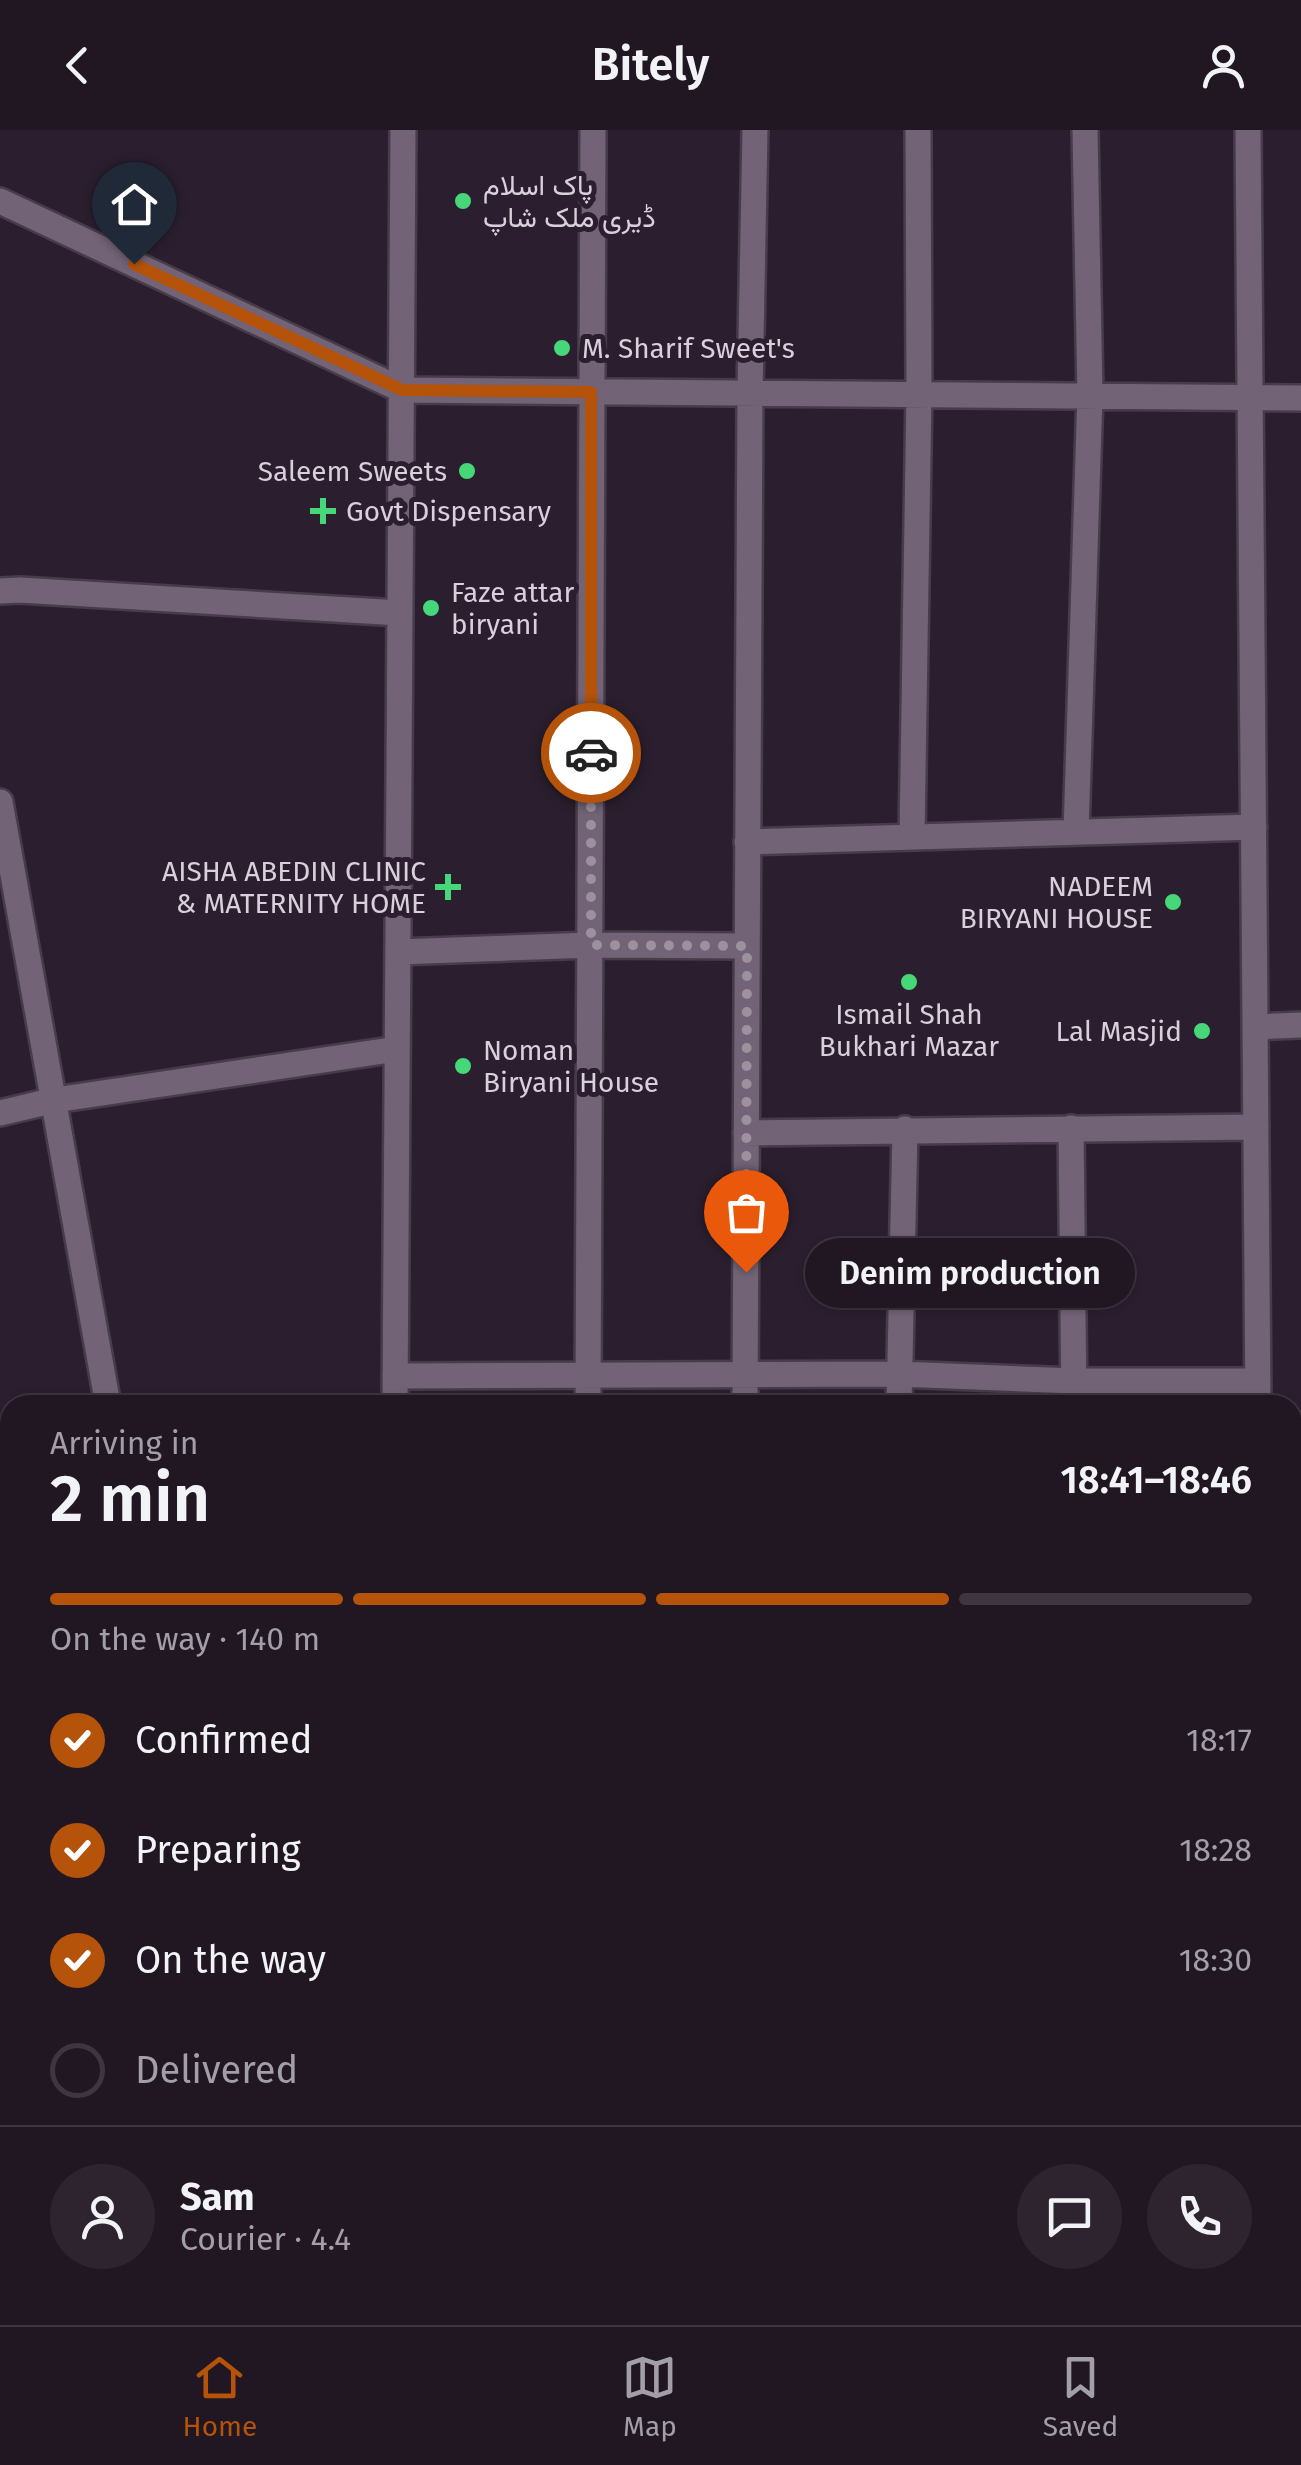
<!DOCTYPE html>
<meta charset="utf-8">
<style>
:root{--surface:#201723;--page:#2d2430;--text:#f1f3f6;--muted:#a29fa6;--line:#3d3641;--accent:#b45309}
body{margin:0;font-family:"Fira Sans",Vazirmatn,sans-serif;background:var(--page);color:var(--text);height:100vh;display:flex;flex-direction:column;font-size:38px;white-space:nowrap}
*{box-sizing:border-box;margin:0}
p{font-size:32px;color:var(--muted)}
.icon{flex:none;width:55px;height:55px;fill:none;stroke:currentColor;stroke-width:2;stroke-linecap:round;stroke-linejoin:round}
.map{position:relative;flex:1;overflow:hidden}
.details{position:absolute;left:0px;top:1265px;width:1302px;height:930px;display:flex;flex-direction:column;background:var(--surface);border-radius:30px 30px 0 0;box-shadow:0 2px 8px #0004,0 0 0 2px var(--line)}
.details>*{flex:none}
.pin{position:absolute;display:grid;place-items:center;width:85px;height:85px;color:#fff;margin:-102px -42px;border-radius:50% 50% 50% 0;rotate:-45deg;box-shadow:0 0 10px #0007}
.pin .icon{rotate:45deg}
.courier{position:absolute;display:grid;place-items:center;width:100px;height:100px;margin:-50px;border:8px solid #b45309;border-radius:50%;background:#fff;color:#222;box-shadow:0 2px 12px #0007}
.bubble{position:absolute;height:70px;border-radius:35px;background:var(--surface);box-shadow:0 2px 8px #0004,0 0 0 2px var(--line);font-size:32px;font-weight:600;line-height:70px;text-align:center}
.summary em{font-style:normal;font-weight:600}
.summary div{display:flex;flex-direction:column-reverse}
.summary{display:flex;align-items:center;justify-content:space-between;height:170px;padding:0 50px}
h1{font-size:65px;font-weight:600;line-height:75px}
.bar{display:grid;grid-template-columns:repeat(4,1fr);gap:15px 10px;align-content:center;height:120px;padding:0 50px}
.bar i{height:12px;border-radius:8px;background:var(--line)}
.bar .active{background:var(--accent)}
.bar p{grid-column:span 4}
.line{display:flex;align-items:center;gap:25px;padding:0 50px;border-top:2px solid var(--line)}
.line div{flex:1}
.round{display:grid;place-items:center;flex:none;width:105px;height:105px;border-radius:52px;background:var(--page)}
ol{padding:0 50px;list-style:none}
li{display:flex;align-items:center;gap:30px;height:110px}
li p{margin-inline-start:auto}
li .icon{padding:10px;border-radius:50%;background:var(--accent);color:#fff;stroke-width:4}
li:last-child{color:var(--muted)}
li i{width:55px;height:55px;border:5px solid var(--line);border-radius:50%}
header{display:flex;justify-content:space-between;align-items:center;height:130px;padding:0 50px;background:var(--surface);font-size:45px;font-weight:600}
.tab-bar{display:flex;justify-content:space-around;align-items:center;height:140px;border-top:2px solid var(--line);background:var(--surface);font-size:28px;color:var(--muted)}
.tab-bar a{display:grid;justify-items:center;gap:5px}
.tab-bar .active{color:var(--accent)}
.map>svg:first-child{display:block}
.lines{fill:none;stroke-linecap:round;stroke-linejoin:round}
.minor-casing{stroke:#463c4a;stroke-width:30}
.minor{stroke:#726376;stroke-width:25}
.done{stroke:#9b929e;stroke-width:10;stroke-dasharray:0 18}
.route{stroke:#b45309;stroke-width:12}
.poi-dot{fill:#46d779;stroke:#2b1f2f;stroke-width:4}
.labels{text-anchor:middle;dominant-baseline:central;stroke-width:10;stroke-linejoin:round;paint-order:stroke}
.poi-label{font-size:28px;fill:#d8d0da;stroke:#2b1f2f;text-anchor:start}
</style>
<header><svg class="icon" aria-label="back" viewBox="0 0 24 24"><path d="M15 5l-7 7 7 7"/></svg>Bitely<svg class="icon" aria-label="person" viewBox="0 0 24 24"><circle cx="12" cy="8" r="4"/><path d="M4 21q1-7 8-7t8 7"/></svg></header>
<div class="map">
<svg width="1301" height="2195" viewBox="0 0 1301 2195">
<rect width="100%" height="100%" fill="#2b1f2f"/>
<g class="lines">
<defs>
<path id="minor" d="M1248,0L1258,1275
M0,71L402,260L1301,268
M0,461L20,460L400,483
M0,672L108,1275
M1076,702L1090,264L1085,0
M912,707L919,262L918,0
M747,712L1254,697
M398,822L591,815L747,816
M1255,897L1301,895
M0,983L55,970L397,919
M1071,998L1074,1275
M746,1003L1256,997
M395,1246L899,1244L1074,1251H1258
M395,1275L403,0
M588,1275L593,0
M745,1275L750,263L755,0
M899,1275L905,999
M1292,1294L1301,1295
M0,1533L10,1531
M0,1560L10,1624
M1292,1779H1301
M0,2043L10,2041
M101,2185L103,2195
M278,2185L280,2195
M745,2185V2195
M1266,2185V2195
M388,2195L389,2185
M577,2195V2185
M899,2195V2185
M1068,2195V2185"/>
</defs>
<!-- minor casing -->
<use href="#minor" class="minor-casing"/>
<!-- minor -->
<use href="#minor" class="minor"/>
</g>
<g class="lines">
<!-- done -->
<path class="done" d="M591,623V815L747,816L746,1142"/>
<!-- route -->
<path class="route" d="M134,134L402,260L591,262V623"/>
</g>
<!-- markers -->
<g class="poi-dot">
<circle cx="463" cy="71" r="10"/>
<circle cx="562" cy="218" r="10"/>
<circle cx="467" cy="341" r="10"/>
<path d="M318 366h10v10h10v10h-10v10h-10v-10h-10v-10h10z"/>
<circle cx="431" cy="478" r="10"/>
<path d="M443 742h10v10h10v10h-10v10h-10v-10h-10v-10h10z"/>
<circle cx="1173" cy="772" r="10"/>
<circle cx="909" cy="852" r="10"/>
<circle cx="1202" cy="901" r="10"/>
<circle cx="463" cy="936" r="10"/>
</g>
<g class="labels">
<!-- poi labels -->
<g class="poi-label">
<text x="483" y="55">پاک اسلام<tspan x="483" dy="32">ڈیری ملک شاپ</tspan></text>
<text x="582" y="218">M. Sharif Sweet's</text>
<text x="447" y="341" text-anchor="end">Saleem Sweets</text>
<text x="346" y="381">Govt Dispensary</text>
<text x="451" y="462">Faze attar<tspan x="451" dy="32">biryani</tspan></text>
<text x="426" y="741" text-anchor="end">AISHA ABEDIN CLINIC<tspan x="426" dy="32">&amp; MATERNITY HOME</tspan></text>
<text x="1153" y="756" text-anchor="end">NADEEM<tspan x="1153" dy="32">BIRYANI HOUSE</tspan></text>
<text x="909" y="884" text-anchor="middle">Ismail Shah<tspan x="909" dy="32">Bukhari Mazar</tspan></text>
<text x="1182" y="901" text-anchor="end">Lal Masjid</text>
<text x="483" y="920">Noman<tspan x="483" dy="32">Biryani House</tspan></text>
</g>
</g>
</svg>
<div class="pin" style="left:746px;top:1142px;background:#ea580c"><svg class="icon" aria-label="bag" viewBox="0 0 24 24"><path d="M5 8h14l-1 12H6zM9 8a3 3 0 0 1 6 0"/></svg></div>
<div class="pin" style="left:134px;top:134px;background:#1f2937"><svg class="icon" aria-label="home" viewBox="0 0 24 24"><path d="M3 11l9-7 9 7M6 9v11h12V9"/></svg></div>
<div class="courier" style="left:591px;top:623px"><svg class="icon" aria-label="car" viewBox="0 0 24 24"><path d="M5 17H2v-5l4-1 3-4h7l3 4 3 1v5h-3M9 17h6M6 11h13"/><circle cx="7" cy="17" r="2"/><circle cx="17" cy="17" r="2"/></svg></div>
<div class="bubble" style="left:805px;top:1108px;width:330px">Denim production</div>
<section class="details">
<div class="summary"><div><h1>2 min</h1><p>Arriving in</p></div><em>18:41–18:46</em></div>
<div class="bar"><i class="active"></i><i class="active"></i><i class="active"></i><i></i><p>On the way · 140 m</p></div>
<ol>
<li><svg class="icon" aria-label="check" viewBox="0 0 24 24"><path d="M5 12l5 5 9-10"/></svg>Confirmed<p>18:17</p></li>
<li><svg class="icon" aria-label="check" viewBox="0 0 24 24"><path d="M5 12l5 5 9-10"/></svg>Preparing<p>18:28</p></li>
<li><svg class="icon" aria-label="check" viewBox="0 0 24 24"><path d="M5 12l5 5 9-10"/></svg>On the way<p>18:30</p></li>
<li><i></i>Delivered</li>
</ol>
<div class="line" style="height:180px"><a class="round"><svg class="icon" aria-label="person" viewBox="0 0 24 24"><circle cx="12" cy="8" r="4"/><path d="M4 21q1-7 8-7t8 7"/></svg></a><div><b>Sam</b><p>Courier · 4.4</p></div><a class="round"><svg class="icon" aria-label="chat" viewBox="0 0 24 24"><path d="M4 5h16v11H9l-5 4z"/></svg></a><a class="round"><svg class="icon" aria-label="phone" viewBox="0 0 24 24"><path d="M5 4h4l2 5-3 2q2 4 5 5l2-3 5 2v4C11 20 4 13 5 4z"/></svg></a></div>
</section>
</div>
<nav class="tab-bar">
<a class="active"><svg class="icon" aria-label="home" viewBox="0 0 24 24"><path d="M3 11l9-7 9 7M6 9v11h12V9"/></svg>Home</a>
<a><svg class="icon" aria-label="map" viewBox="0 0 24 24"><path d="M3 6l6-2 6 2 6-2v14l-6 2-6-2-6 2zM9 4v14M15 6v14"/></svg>Map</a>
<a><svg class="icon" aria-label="saved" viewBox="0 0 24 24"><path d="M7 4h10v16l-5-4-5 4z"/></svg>Saved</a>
</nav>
